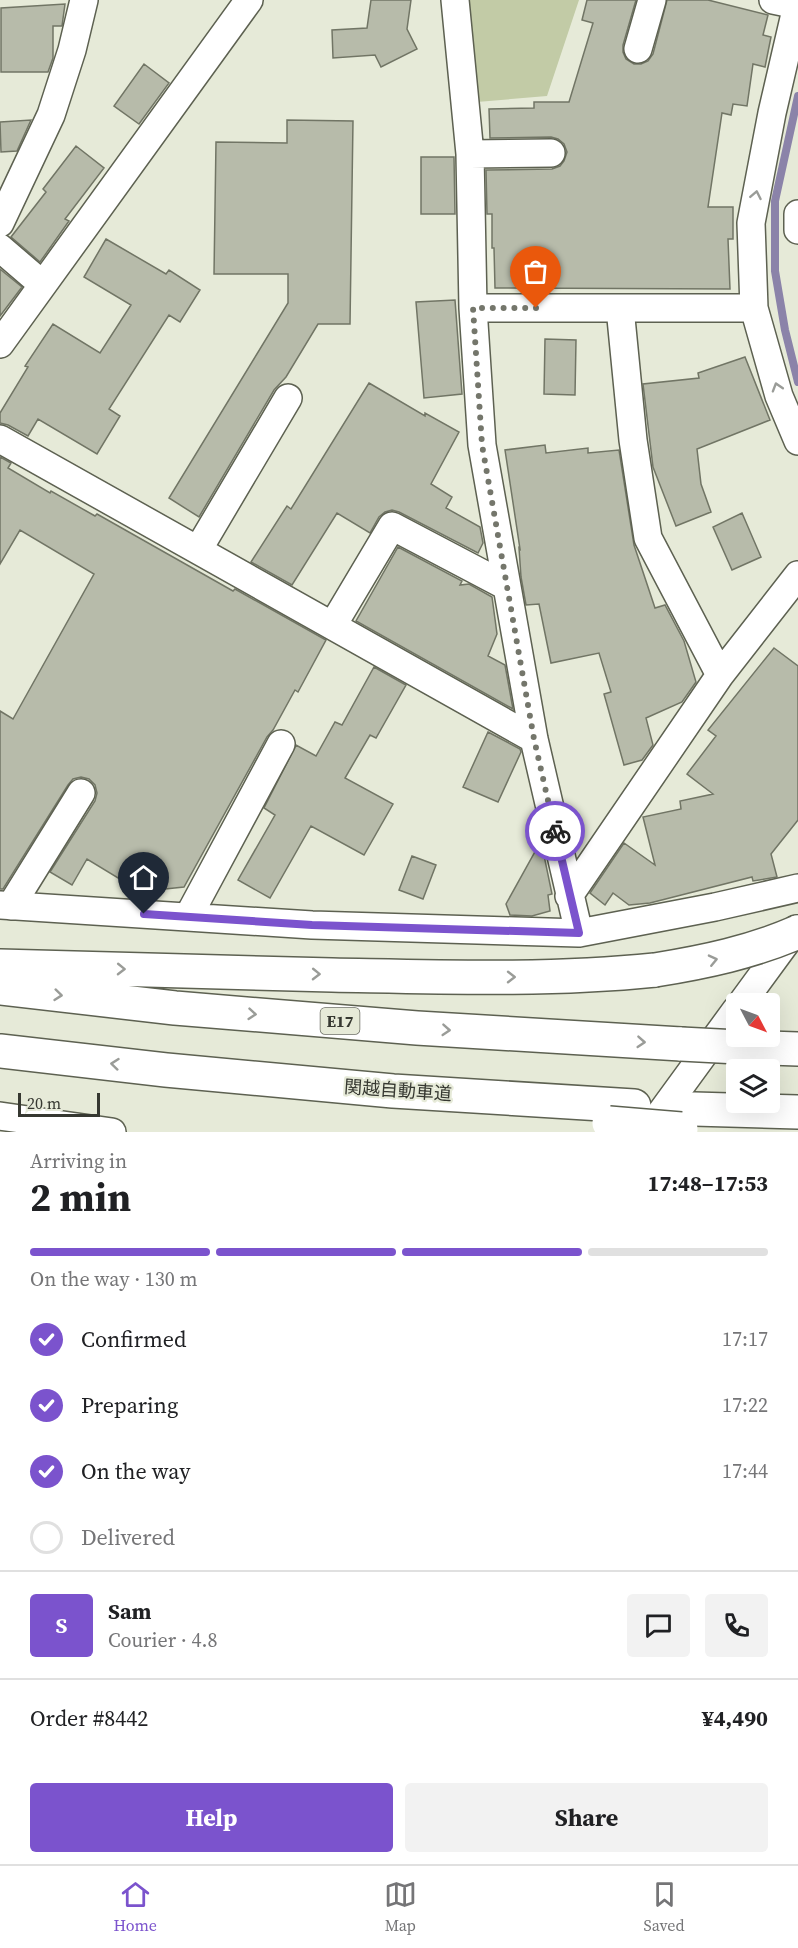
<!DOCTYPE html>
<meta charset="utf-8">
<style>
:root{--surface:#fff;--page:#f2f2f2;--text:#202124;--muted:#757577;--line:#e0e0e0;--accent:#7b53cd}
body{margin:0;font-family:"Source Serif 4","Noto Sans JP",serif;background:var(--page);color:var(--text);height:100vh;display:flex;flex-direction:column;font-size:22px;white-space:nowrap}
*{box-sizing:border-box;margin:0}
p{font-size:20px;color:var(--muted)}
.icon{flex:none;width:33px;height:33px;fill:none;stroke:currentColor;stroke-width:2;stroke-linecap:round;stroke-linejoin:round}
.map{position:relative;height:1132px;overflow:hidden}
.details{display:flex;flex-direction:column;background:var(--surface);flex:1}
.details>*{flex:none}
.needle{width:39px;rotate:131deg}
.buttons{position:absolute;left:726px;top:993px;display:grid;gap:12px}
.buttons a{display:grid;place-items:center;width:54px;height:54px;border-radius:6px;background:var(--surface);box-shadow:0 6px 24px #0002;font-size:30px}
.scale{position:absolute;left:18px;bottom:15px;width:82px;box-sizing:border-box;padding-left:6px;border:3px solid #363831;border-top:0;font-size:16px;line-height:21px;white-space:nowrap;color:#363831;-webkit-text-stroke:4px #e6ead8;paint-order:stroke}
.pin{position:absolute;display:grid;place-items:center;width:51px;height:51px;color:#fff;margin:-62px -26px;border-radius:50% 50% 50% 0;rotate:-45deg;box-shadow:0 0 6px #0007}
.pin .icon{rotate:45deg}
.courier{position:absolute;display:grid;place-items:center;width:60px;height:60px;margin:-30px;border:4px solid #7b53cd;border-radius:50%;background:#fff;color:#222;box-shadow:0 2px 8px #0007}
.headline em{font-style:normal;font-weight:700}
.headline div{display:flex;flex-direction:column-reverse}
.headline{display:flex;align-items:center;justify-content:space-between;height:102px;padding:0 30px}
h1{font-size:39px;font-weight:700;line-height:45px}
.bar{display:grid;grid-template-columns:repeat(4,1fr);gap:9px 6px;align-content:center;height:72px;padding:0 30px}
.bar i{height:8px;border-radius:4px;background:var(--line)}
.bar .selected{background:var(--accent)}
.bar p{grid-column:span 4}
.line{display:flex;align-items:center;gap:15px;padding:0 30px;border-top:2px solid var(--line)}
.line div{flex:1}
.round{display:grid;place-items:center;flex:none;width:63px;height:63px;border-radius:6px;background:var(--page)}
ol{padding:0 30px;list-style:none}
li{display:flex;align-items:center;gap:18px;height:66px}
li p{margin-inline-start:auto}
li .icon{padding:6px;border-radius:50%;background:var(--accent);color:#fff;stroke-width:4}
li:last-child{color:var(--muted)}
li i{width:33px;height:33px;border:3px solid var(--line);border-radius:50%}
.cta{display:flex;gap:12px;margin-top:auto;padding:12px 30px}
.cta a{flex:1;height:69px;border-radius:6px;background:var(--accent);color:#fff;font-size:24px;font-weight:700;line-height:69px;text-align:center}
.cta a+a{background:var(--page);color:var(--text)}
.tabs{display:flex;justify-content:space-around;align-items:center;height:84px;border-top:2px solid var(--line);background:var(--surface);font-size:16px;color:var(--muted)}
.tabs a{display:grid;justify-items:center;gap:3px}
.tabs .selected{color:var(--accent)}
.map>svg:first-child{display:block}
.green{fill:#c2cba6}
.lines{fill:none;stroke-linecap:round;stroke-linejoin:round}
.stream{stroke:#8b83a9;stroke-width:8}
.building{fill:#b7bbaa;stroke:#717565;stroke-width:1.5}
.minor-casing{stroke:#5d6151;stroke-width:30}
.highway-casing{stroke:#5d6151;stroke-width:36}
.minor{stroke:#fff;stroke-width:27}
.highway{stroke:#fff;stroke-width:33}
.highway-bridge-casing{stroke:#5d6151;stroke-width:36;stroke-linecap:butt}
.highway-bridge{stroke:#fff;stroke-width:33}
.oneway{stroke:#9a9c98}
.done{stroke:#74766b;stroke-width:6;stroke-dasharray:0 10.8}
.route{stroke:#7b53cd;stroke-width:8}
.labels{text-anchor:middle;dominant-baseline:central;stroke-width:4.5;stroke-linejoin:round;paint-order:stroke}
.shield{fill:#e6ead8;stroke:#6b6d63;stroke-width:1.5}
.shield-label{font-size:16px;font-weight:bold;fill:#363831}
.street-label{font-size:18px;fill:#363831;stroke:#e6ead8}
</style>
<div class="map">
<svg width="798" height="1132" viewBox="0 0 798 1132">
<rect width="100%" height="100%" fill="#e6ead8"/>
<!-- green -->
<path class="green" d="M464,0H579L547,96L477,102Z"/>
<g class="lines">
<!-- stream -->
<path class="stream" d="M798,96L775,201V271L785,330L798,382"/>
</g>
<!-- building -->
<path class="building" d="M371,0H411L407,29L417,49L381,67L375,55L333,58L332,30L367,28Z
M587,0H636L623,45V52L626,59L634,64H641L648,61L653,54L667,0H708L768,15L763,35L771,37L765,67L753,64L747,106L733,104L731,115L722,113L708,207H733V239H728L730,289L495,288L494,248H492V214H487L486,170L552,169L560,166L564,161L567,152L564,144L558,139L551,137L490,138L489,109L534,108V102H569L593,23L582,20Z
M65,4L62,26H53V58L48,72H1V8Z
M144,64L169,83L139,124L114,106Z
M31,120L17,151L1,152L0,122Z
M287,120L353,121L350,324H318L286,377L274,390L199,517L169,498L288,303V274H214L216,142L287,143Z
M76,146L104,168L65,219L69,221L40,262L11,237L46,192L43,189Z
M421,157H454L455,214H421Z
M106,239L166,274L169,270L200,290L180,322L169,315L109,409L120,416L97,454L38,419L28,436L8,425L0,423V413L28,367L25,366L53,324L100,353L131,305L84,277Z
M0,269L22,287L0,316Z
M455,300L462,394L424,398L416,302Z
M545,339L576,340L575,395L544,394Z
M745,357L770,420L697,449L701,484L711,512L676,526L653,467L643,384L699,378L698,373Z
M369,383L425,416V413L459,432L431,484L452,497L446,508L480,527L483,543L478,553L399,512L392,510L385,512L379,517L370,533L337,513L292,585L251,562L287,506L291,509Z
M545,445L546,453L588,448V453L619,450L634,545L655,608L665,605L684,641L696,682L682,702L646,718L653,745L642,760L624,765L604,694L611,692L599,653L551,663L539,604L526,605L521,577L519,548L520,549L505,450Z
M0,457L11,463L8,468L50,493L51,491L95,516L97,514L233,591L235,589L326,640L298,692L295,690L273,730L267,737L184,887L165,889L128,872L123,881L87,859L72,885L50,872L95,801L97,793L95,785L89,779L81,777L73,779L68,785L3,889H0V711L13,719L94,574L20,530L0,564Z
M742,513L761,557L732,570L713,527Z
M398,547L462,581L460,585L469,584L492,597L497,634L488,656L505,665L513,709L356,621Z
M774,648L798,666V820L771,854L777,877L753,881L752,877L650,903L629,905L613,893L605,905L590,893L624,843L655,865L643,817L681,809L680,801L713,794L687,774L716,736L708,730Z
M374,667L406,685L376,738L370,735L345,778L393,804L364,855L311,826L270,898L238,880L275,815L264,808L296,745L316,756L335,722L342,725Z
M488,732L520,749L521,752L498,802L463,787Z
M541,841L552,894L548,895L550,911L532,916L510,915L506,904Z
M412,856L436,865L423,899L399,890Z"/>
<g class="lines">
<defs>
<path id="minor" d="M455,0L470,154L473,308L482,445L534,739L579,933
M773,0L797,5
M798,1L772,113L751,223L754,308L779,396L798,441
M638,49L652,0
M470,154L551,153
M798,214V230
M0,223L51,115L72,50L84,0
M0,248L42,284
M473,308H754
M620,308L633,440L648,538L720,675
M0,344L249,0
M0,439L534,739
M198,550L288,398
M333,625L392,526L506,586
M569,896L720,675L798,575
M0,905L312,925L579,933L715,907L798,888
M11,906L81,793
M188,917L281,744
M741,1004L796,929
M0,1116L112,1132
M647,1132L736,1010"/>
<path id="highway" d="M0,966C111,969 221,972 332,975C440,977 548,981 655,970
M0,988L175,1008L417,1028L681,1044
M738,1047L798,1049
M0,1051L166,1070L393,1091L634,1106
M694,1109L798,1112"/>
</defs>
<!-- minor casing -->
<use href="#minor" class="minor-casing"/>
<!-- highway casing -->
<use href="#highway" class="highway-casing"/>
<!-- minor -->
<use href="#minor" class="minor"/>
<!-- highway -->
<use href="#highway" class="highway"/>
<defs>
<path id="highway-bridge" d="M655,970C705,962 752,952 798,932
M681,1044L738,1047
M609,1123L681,1129"/>
</defs>
<!-- highway-bridge casing -->
<use href="#highway-bridge" class="highway-bridge-casing"/>
<!-- highway-bridge -->
<use href="#highway-bridge" class="highway-bridge"/>
</g>
<!-- one-way arrows -->
<defs><path id="oneway-chevron" d="M-2-3.5L2.5 0L-2 3.5" fill="none" stroke-width="1.6" stroke-linecap="round" stroke-linejoin="round" transform="scale(1.5)"/></defs>
<g class="oneway">
<use href="#oneway-chevron" transform="translate(756 195) rotate(-79)"/>
<use href="#oneway-chevron" transform="translate(777 387) rotate(-107)"/>
<use href="#oneway-chevron" transform="translate(713 960) rotate(-13)"/>
<use href="#oneway-chevron" transform="translate(121 969) rotate(1)"/>
<use href="#oneway-chevron" transform="translate(316 974) rotate(1)"/>
<use href="#oneway-chevron" transform="translate(511 977)"/>
<use href="#oneway-chevron" transform="translate(58 995) rotate(6)"/>
<use href="#oneway-chevron" transform="translate(252 1014) rotate(5)"/>
<use href="#oneway-chevron" transform="translate(446 1030) rotate(4)"/>
<use href="#oneway-chevron" transform="translate(641 1042) rotate(4)"/>
<use href="#oneway-chevron" transform="translate(115 1064) rotate(-174)"/>
</g>
<g class="lines">
<!-- done -->
<path class="done" d="M536,308H473L482,445L534,739L555,831"/>
<!-- route -->
<path class="route" d="M144,914L312,925L579,933L555,831"/>
</g>
<g class="labels">
<!-- shield labels -->
<rect class="shield" x="320.5" y="1008" width="39" height="26" rx="4.5"/>
<g class="shield-label">
<text x="340" y="1021">E17</text>
</g>
<!-- street labels -->
<g class="street-label">
<text transform="translate(398 1090) rotate(4)">関越自動車道</text>
</g>
</g>
</svg>
<div class="buttons">
<a><svg class="needle" viewBox="-14 -14 28 28"><path d="M0-13l5 13h-10z" fill="#e53935"/><path d="M0 13l5-13h-10z" fill="#757577"/></svg></a>
<a><svg class="icon" aria-label="layers" viewBox="0 0 24 24"><path d="M12 4l9 5-9 5-9-5zM3 14l9 5 9-5"/></svg></a>
</div>
<div class="scale">20 m</div>
<div class="pin" style="left:536px;top:308px;background:#ea580c"><svg class="icon" aria-label="bag" viewBox="0 0 24 24"><path d="M5 8h14l-1 12H6zM9 8a3 3 0 0 1 6 0"/></svg></div>
<div class="pin" style="left:144px;top:914px;background:#1f2937"><svg class="icon" aria-label="home" viewBox="0 0 24 24"><path d="M3 11l9-7 9 7M6 9v11h12V9"/></svg></div>
<div class="courier" style="left:555px;top:831px"><svg class="icon" aria-label="bike" viewBox="0 0 24 24"><circle cx="6" cy="16" r="4"/><circle cx="18" cy="16" r="4"/><path d="M6 16l4-8h5l3 8M10 8l3 8H6M13 5h3"/></svg></div>
</div>
<section class="details">
<div class="headline"><div><h1>2 min</h1><p>Arriving in</p></div><em>17:48–17:53</em></div>
<div class="bar"><i class="selected"></i><i class="selected"></i><i class="selected"></i><i></i><p>On the way · 130 m</p></div>
<ol>
<li><svg class="icon" aria-label="check" viewBox="0 0 24 24"><path d="M5 12l5 5 9-10"/></svg>Confirmed<p>17:17</p></li>
<li><svg class="icon" aria-label="check" viewBox="0 0 24 24"><path d="M5 12l5 5 9-10"/></svg>Preparing<p>17:22</p></li>
<li><svg class="icon" aria-label="check" viewBox="0 0 24 24"><path d="M5 12l5 5 9-10"/></svg>On the way<p>17:44</p></li>
<li><i></i>Delivered</li>
</ol>
<div class="line" style="height:108px"><b class="round" style="background:var(--accent);color:#fff">S</b><div><b>Sam</b><p>Courier · 4.8</p></div><a class="round"><svg class="icon" aria-label="chat" viewBox="0 0 24 24"><path d="M4 5h16v11H9l-5 4z"/></svg></a><a class="round"><svg class="icon" aria-label="phone" viewBox="0 0 24 24"><path d="M5 4h4l2 5-3 2q2 4 5 5l2-3 5 2v4C11 20 4 13 5 4z"/></svg></a></div>
<div class="line" style="height:78px"><div>Order #8442</div><b>¥4,490</b></div>
<div class="cta"><a>Help</a><a>Share</a></div>
</section>
<nav class="tabs">
<a class="selected"><svg class="icon" aria-label="home" viewBox="0 0 24 24"><path d="M3 11l9-7 9 7M6 9v11h12V9"/></svg>Home</a>
<a><svg class="icon" aria-label="map" viewBox="0 0 24 24"><path d="M3 6l6-2 6 2 6-2v14l-6 2-6-2-6 2zM9 4v14M15 6v14"/></svg>Map</a>
<a><svg class="icon" aria-label="saved" viewBox="0 0 24 24"><path d="M7 4h10v16l-5-4-5 4z"/></svg>Saved</a>
</nav>
